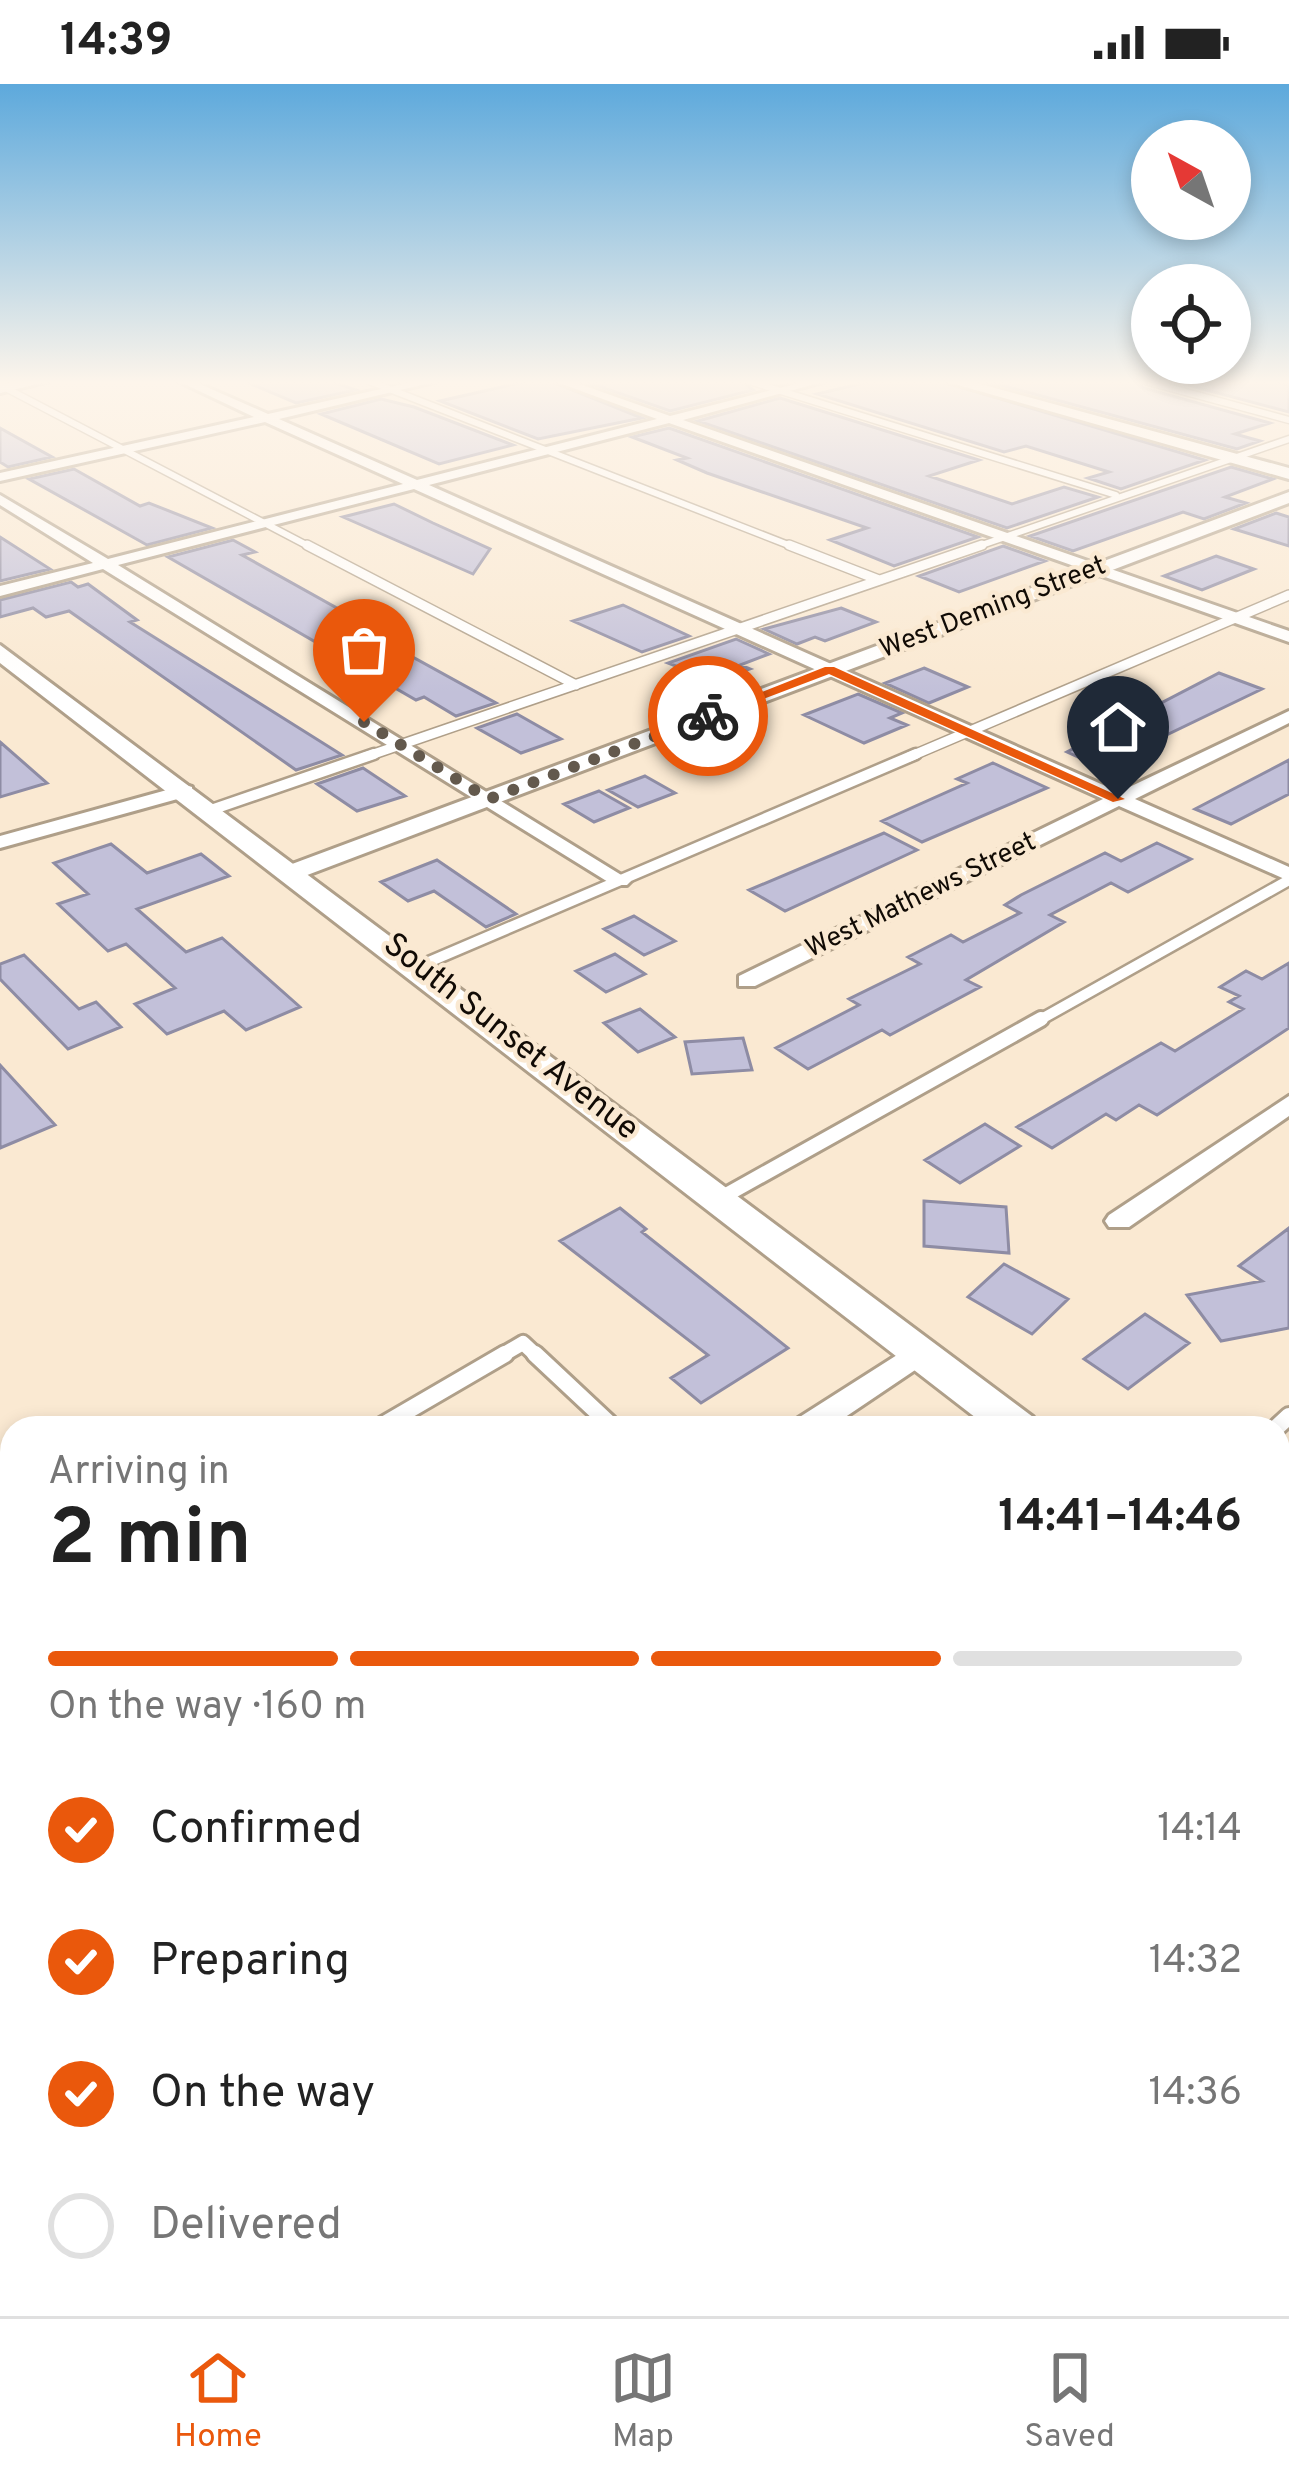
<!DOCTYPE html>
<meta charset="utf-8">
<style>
:root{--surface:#fff;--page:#f6f6f6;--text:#222;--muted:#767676;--line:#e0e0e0;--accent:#ea580c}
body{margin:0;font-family:Overpass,sans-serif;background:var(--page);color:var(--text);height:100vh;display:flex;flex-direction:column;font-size:45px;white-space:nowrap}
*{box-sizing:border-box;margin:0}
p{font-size:39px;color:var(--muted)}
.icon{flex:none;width:66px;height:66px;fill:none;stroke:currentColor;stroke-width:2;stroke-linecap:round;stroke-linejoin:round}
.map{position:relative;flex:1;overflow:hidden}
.drawer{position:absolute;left:0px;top:1332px;width:1290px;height:900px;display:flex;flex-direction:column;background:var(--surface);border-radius:36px 36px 0 0;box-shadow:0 6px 18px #0003}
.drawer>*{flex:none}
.needle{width:78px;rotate:320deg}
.tools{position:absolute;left:1131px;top:36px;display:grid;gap:24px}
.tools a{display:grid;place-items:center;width:120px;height:120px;border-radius:50%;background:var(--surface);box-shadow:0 6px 18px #0003;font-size:60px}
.pin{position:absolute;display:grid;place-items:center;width:102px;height:102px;color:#fff;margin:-123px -51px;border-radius:50% 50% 50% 0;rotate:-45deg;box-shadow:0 0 12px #0007}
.pin .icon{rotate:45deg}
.courier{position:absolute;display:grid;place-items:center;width:120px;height:120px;margin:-60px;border:9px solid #ea580c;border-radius:50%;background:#fff;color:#222;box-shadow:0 3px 15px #0007}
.summary em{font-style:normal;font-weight:700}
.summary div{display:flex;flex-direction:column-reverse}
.summary{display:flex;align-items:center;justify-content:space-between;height:204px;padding:0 48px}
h1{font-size:78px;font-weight:700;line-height:90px}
.bar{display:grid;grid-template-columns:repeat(4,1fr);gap:18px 12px;align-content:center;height:144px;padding:0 48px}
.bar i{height:15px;border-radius:9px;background:var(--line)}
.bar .current{background:var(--accent)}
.bar p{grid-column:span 4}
ol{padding:0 48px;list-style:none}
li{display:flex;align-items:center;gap:36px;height:132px}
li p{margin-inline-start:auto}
li .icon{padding:12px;border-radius:50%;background:var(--accent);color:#fff;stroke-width:4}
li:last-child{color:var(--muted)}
li i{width:66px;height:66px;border:6px solid var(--line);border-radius:50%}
.status{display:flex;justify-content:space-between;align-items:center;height:84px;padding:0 60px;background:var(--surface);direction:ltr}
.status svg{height:33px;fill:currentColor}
.tabs{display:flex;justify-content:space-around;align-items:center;height:168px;border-top:3px solid var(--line);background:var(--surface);font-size:33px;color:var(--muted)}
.tabs a{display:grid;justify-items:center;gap:6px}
.tabs .current{color:var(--accent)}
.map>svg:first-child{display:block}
.building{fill:#c2c0d9;stroke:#8e8ca4;stroke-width:3}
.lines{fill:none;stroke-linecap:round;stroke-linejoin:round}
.service-far5-casing{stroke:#af9f89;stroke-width:9}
.service-far4-casing{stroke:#af9f89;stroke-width:12}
.service-far3-casing{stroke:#af9f89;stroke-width:15}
.service-far2-casing{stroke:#af9f89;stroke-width:20}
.service-far1-casing{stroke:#af9f89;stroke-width:22}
.service-casing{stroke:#af9f89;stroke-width:27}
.minor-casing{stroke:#af9f89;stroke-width:6}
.tertiary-casing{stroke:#af9f89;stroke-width:6}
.secondary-casing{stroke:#af9f89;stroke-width:6}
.service-far5{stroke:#fff;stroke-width:6}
.service-far4{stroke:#fff;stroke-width:9}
.service-far3{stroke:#fff;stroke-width:10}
.service-far2{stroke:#fff;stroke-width:14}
.service-far1{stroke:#fff;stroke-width:16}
.service{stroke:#fff;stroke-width:21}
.minor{fill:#fff;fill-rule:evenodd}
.tertiary{fill:#fff;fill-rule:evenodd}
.secondary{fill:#fff;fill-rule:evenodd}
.route{fill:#ea580c}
.done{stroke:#63594d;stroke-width:12;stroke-dasharray:0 21.6}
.labels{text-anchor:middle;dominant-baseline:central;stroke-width:9;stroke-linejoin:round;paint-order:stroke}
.far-street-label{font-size:27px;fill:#110b05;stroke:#fae9d2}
.street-label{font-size:33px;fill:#110b05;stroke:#fae9d2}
</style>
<div class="status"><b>14:39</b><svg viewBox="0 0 49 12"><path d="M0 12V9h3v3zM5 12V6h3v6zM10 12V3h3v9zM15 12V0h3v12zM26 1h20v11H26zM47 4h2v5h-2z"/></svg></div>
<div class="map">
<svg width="1289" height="2232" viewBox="0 0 1289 2232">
<rect width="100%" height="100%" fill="#fae9d2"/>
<!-- building -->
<path class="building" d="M244,297H330L356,306L296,319Z
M528,297H550L642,334L538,355L440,317Z
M584,297H742L753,306L670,327Z
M872,297H940L1205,376L1121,405L1088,394L1109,388L1026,362L1004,368L817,310Z
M986,297H1138L1143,304L1270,339L1235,350L1260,357L1237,365Z
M1173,297H1271L1289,301V328Z
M780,314L979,376L929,392L1012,420L1064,403L1098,413L1007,444L698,337Z
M381,315L414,323L513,361L439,380L321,330Z
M0,344L52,373L8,383L0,378Z
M669,344L978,453L894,482L830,456L867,444L707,389L677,376L687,374L632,353Z
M1231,383L1273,395L1225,413L1246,419L1204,435L1183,428L1073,467L1030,452Z
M74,385L140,422L149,419L212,444L147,461L29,395Z
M394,420L433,439L490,465L473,490L343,433Z
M1276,429L1289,433V462L1234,445Z
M0,453L50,485L0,497Z
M233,456L255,468L242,471L351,532L342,534L496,619L456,632L424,613L416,616L168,473Z
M1003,462L1045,477L959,508L919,492Z
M1216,472L1254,485L1202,506L1164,492Z
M71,498L78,503L88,500L137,536L130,538L342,671L296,686L69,527L46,533L33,524L0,533V516Z
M623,521L689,552L642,568L573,537Z
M841,524L876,538L825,557L815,553L797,560L764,545Z
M736,555L769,570L740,581L750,585L715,597L668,579Z
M924,584L968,603L929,619L885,599Z
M1219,589L1262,605L1100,683L1067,668Z
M858,610L902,629L890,634L907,641L864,659L804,631Z
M517,630L561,655L521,669L477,644Z
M0,658L47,699L0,713Z
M1289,676V710L1231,740L1195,725Z
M993,679L1047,704L922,758L882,737L967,699L957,695Z
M363,684L405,712L357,727L317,700Z
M645,692L675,709L638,723L608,706Z
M599,707L629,724L594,738L564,720Z
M884,749L917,766L785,827L749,806Z
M1157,759L1191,775L1128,808L1111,799L1050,831L1064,838L966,896L980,903L890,951L882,946L808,985L776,964L859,921L849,915L920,880L908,873L951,851L963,858L1020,829L1005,821L1021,811L1105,769L1121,777Z
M111,760L147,789L201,770L229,792L137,825L186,868L222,854L300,923L246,946L224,927L167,950L135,920L175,904L126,860L108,867L58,820L88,810L54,779Z
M437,776L516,830L486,843L434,807L408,817L381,798Z
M634,832L675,857L644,871L604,845Z
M615,870L645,890L606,908L576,887Z
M24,871L79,925L96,918L121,943L68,965L0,895V880Z
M1289,879V944L1157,1031L1139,1021L1116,1036L1106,1030L1052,1064L1017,1043L1161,959L1175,967L1243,925L1229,918L1239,912L1220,903L1246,887L1262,895Z
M640,925L675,953L638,968L604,939Z
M743,954L752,986L692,990L685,958Z
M0,981L55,1041L0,1064Z
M985,1040L1020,1062L960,1099L925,1076Z
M924,1117L1006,1123L1009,1169L924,1162Z
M620,1124L646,1145L642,1148L788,1264L701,1319L671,1294L708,1271L560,1157Z
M1289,1144V1244L1221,1257L1187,1211L1262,1197L1239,1182Z
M1004,1180L1068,1215L1032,1250L968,1213Z
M1145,1230L1189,1259L1128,1305L1084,1275Z"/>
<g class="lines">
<defs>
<path id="service-far5" d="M369,297L796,464
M749,297L1116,411
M1145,297L1289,336
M0,301L312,464
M973,464L1289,355"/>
<path id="service-far4" d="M307,461L576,601
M789,461L879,496
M365,673L982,461
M909,673L1289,511"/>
<path id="service-far3" d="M211,726L374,670
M417,883L916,670
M1036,938L1289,796"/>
<path id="service-far2" d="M719,1115L1041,935
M499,1273L523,1259L538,1273"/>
<path id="service-far1" d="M535,1270L614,1344
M378,1344L505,1270
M1276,1344L1289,1332
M1278,1448L1289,1438
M0,1564L12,1557"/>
<path id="service" d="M1278,2174L1289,2181"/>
<path id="minor" d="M25,297H49L0,309V301Z
M178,297H193L268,330L417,297H438L279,335L417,396L657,335L554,297H571L670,332L807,297H826L683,336L1289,547V558L669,339L429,401L1119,708L1289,627V639L1135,715L1289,783V797L1119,722L755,902H739V892L1103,715L414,405L118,481L631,797L627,801H613L103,485L0,512V502L93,479L0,421V411L108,475L403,400L265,338L0,397V389L254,333Z
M185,701L192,703V711L0,764V752Z
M1289,1012V1032L1129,1143H1109L1105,1137L1109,1131Z
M919,1257L930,1260L934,1268L930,1276L829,1344H790L795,1336Z"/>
<path id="tertiary" d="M1289,408V419L302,793H284L280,788L284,783Z"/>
<path id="secondary" d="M944,297H969L1289,384V395Z
M0,561L1033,1333L1039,1344H989L0,579Z
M1278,1524L1289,1528V1572L1278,1568Z"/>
</defs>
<!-- service-far5 casing -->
<use href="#service-far5" class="service-far5-casing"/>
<!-- service-far4 casing -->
<use href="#service-far4" class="service-far4-casing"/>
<!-- service-far3 casing -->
<use href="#service-far3" class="service-far3-casing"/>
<!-- service-far2 casing -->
<use href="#service-far2" class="service-far2-casing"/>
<!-- service-far1 casing -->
<use href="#service-far1" class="service-far1-casing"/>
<!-- service casing -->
<use href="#service" class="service-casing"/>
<!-- minor casing -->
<use href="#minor" class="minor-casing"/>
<!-- tertiary casing -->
<use href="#tertiary" class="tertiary-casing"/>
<!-- secondary casing -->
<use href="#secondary" class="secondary-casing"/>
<!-- service-far5 -->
<use href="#service-far5" class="service-far5"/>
<!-- service-far4 -->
<use href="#service-far4" class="service-far4"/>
<!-- service-far3 -->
<use href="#service-far3" class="service-far3"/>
<!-- service-far2 -->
<use href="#service-far2" class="service-far2"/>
<!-- service-far1 -->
<use href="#service-far1" class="service-far1"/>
<!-- service -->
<use href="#service" class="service"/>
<!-- minor -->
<use href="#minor" class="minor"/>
<!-- tertiary -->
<use href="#tertiary" class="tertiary"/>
<!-- secondary -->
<use href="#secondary" class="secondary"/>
</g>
<!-- sky -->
<linearGradient id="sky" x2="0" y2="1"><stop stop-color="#5da9dc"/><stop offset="0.49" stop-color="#fdf5eb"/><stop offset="1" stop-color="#fdf5eb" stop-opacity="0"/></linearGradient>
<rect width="1289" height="609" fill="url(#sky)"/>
<!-- route -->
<path class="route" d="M825,583H834L1125,715L1113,718L829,590L713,634L702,632Z"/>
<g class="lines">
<!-- done -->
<path class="done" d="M364,638L489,715L708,632"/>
</g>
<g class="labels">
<!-- far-street labels -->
<g class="far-street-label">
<text transform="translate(993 524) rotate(-21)">West Deming Street</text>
<text transform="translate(921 812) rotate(-26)">West Mathews Street</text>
</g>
<!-- street labels -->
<g class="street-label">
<text transform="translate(510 954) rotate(38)">South Sunset Avenue</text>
</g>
</g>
</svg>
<div class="tools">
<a><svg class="needle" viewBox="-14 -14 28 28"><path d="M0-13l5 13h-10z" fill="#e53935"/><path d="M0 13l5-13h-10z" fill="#767676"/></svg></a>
<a><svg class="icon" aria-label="locate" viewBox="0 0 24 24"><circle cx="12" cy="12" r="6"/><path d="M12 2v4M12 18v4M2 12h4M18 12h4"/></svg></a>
</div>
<div class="pin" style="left:364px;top:638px;background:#ea580c"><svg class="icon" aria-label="bag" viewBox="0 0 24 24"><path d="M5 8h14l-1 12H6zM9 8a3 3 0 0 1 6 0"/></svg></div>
<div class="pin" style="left:1118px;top:715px;background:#1f2937"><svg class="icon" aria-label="home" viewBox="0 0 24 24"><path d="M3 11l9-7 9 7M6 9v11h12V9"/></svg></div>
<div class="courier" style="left:708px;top:632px"><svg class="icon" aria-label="bike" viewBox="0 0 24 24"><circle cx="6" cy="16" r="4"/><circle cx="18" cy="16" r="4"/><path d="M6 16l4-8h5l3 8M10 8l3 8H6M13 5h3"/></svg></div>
<section class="drawer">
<div class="summary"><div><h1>2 min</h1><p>Arriving in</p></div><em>14:41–14:46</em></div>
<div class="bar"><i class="current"></i><i class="current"></i><i class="current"></i><i></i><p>On the way · 160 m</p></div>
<ol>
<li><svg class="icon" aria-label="check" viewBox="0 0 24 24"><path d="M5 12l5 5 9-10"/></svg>Confirmed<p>14:14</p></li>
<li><svg class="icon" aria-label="check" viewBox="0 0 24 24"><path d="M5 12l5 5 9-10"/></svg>Preparing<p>14:32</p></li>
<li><svg class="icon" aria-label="check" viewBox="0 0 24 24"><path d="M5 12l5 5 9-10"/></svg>On the way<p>14:36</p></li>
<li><i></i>Delivered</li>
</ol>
</section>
</div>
<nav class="tabs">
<a class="current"><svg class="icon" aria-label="home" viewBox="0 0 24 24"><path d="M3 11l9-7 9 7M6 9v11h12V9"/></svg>Home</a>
<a><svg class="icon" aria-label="map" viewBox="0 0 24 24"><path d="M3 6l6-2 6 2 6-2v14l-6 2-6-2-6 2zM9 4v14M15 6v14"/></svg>Map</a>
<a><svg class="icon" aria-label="saved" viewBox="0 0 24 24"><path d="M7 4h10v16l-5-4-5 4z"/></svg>Saved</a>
</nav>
